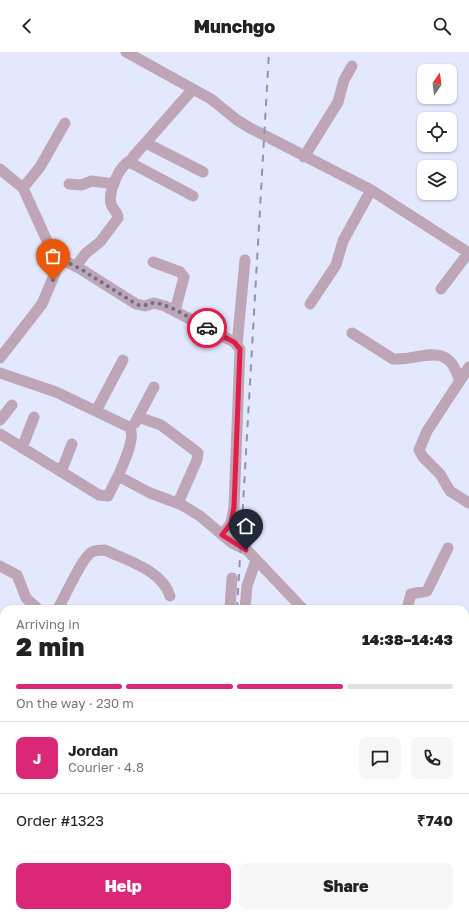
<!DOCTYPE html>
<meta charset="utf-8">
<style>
:root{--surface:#fff;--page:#f6f6f6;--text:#222;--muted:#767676;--line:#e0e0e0;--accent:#db2777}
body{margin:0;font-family:"Golos Text",sans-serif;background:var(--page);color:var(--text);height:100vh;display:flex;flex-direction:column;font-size:15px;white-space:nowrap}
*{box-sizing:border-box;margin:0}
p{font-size:13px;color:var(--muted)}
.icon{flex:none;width:22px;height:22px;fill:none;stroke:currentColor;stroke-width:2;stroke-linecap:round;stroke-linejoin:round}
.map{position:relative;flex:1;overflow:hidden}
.sheet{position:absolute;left:0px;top:553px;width:469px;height:312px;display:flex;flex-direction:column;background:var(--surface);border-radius:12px 12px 0 0;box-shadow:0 1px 3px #0004}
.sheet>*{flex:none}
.needle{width:26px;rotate:14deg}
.tools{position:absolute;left:417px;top:12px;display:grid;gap:8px}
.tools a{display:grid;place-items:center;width:40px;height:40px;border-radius:8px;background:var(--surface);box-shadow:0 1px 3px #0004;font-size:20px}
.pin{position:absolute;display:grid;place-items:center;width:34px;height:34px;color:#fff;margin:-41px -17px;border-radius:50% 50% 50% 0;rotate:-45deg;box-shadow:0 0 4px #0007}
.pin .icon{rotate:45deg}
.courier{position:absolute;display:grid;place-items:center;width:40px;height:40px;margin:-20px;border:3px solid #e11d48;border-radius:50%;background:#fff;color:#222;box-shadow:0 1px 5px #0007}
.headline em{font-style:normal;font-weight:800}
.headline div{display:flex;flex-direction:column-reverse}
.headline{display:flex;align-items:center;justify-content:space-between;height:68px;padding:0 16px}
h1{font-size:26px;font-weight:800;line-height:30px}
.bar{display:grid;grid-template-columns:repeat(4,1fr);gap:6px 4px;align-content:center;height:48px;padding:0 16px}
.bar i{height:5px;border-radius:3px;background:var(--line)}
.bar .current{background:var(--accent)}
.bar p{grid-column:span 4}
.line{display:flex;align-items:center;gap:10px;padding:0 16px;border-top:1px solid var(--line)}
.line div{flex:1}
.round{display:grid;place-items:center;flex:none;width:42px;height:42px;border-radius:8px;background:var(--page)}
.action{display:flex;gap:8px;margin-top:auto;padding:8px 16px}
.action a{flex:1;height:46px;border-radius:8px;background:var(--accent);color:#fff;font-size:16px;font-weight:800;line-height:46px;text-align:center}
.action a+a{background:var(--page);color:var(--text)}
header{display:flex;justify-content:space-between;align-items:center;height:52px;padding:0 16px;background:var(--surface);font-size:18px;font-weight:800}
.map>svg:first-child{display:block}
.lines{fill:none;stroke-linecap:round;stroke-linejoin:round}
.minor{stroke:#bfa6b6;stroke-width:11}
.rail{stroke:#9094ab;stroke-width:2;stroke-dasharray:7 7;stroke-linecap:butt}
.done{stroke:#6d7087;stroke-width:4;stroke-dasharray:0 7.2}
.route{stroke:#e11d48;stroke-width:5}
</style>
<header><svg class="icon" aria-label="back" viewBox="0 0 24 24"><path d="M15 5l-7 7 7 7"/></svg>Munchgo<svg class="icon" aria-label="search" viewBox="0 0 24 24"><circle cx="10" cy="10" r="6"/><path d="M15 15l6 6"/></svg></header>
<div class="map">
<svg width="469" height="865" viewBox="0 0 469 865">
<rect width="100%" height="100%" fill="#e4e8ff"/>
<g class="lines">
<!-- minor -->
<path class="minor" d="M126,0L211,47L237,68L250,76L371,138L469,201
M146,91L203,120
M304,105L338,50L344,28L352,14
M0,117L23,136L54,204L56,219L42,252L0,306
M69,132L81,133L92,129L114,132
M23,136L40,115L65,71
M193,144L131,111L133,105L193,37
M54,204L79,216L136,252L145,254L154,251L165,254L234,290L240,297L234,455L231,471L222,483
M153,210L180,220L184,225L175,259
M76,214L86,201L100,190L118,166C118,160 113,158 111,152C108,139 119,114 131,108
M441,237L469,200
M310,252L336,213L343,189L371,138
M352,281L393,307C421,309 447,287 459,327
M237,293L245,208
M469,315L427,379L419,398L423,405L440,422L450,439L469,451
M0,321L56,340L129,375C137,384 123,412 119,422L120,425L150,441L182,453L200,464L232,491L247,498L303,557
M96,359L123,308
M138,365L161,373L198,401L197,408L178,451
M0,368L12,353
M135,371L154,335
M0,382L99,443L108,444L119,422
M22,396L34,365
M61,420L72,392
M0,514L17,523L26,546L38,557
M58,557C64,546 83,504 92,500C96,498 101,498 105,498C128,509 162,518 170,544
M230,557L232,526
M245,557L247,534L256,508
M407,557L411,542L427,539L448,496
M0,592L4,594
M465,632L469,624
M0,642L4,644
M465,642L469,644
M0,707L4,696
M465,708L469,709
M0,776L4,766
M0,841L4,828
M465,851L469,843
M162,865L164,861
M282,865L285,861
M361,865L363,861
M457,865L459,861"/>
<!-- rail -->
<path class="rail" d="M237,557L269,0
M218,865V861"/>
</g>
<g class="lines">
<!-- done -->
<path class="done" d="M53,228L56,219L54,204L79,216L136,252C145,256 149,250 157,251C175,255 192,268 207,276"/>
<!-- route -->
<path class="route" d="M207,276L234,290L240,297L234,455L231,471L222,483L246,498"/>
</g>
</svg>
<div class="tools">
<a><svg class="needle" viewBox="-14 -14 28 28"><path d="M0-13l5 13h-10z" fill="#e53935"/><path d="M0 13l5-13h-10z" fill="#767676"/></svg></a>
<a><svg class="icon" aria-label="locate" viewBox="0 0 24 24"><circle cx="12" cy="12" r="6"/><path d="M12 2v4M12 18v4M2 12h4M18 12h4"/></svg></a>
<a><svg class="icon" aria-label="layers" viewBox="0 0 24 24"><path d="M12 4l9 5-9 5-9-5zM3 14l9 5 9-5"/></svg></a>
</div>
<div class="pin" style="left:53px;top:228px;background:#ea580c"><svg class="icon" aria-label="bag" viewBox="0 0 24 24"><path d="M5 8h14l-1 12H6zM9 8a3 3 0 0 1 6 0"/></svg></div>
<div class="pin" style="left:246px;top:498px;background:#1f2937"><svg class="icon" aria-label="home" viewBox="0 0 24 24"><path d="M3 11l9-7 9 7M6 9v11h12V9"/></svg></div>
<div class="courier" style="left:207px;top:276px"><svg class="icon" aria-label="car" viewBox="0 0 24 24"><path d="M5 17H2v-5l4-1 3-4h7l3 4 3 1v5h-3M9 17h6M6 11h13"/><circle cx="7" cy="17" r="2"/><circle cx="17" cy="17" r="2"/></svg></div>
<section class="sheet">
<div class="headline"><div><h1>2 min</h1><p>Arriving in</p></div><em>14:38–14:43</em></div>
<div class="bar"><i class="current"></i><i class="current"></i><i class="current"></i><i></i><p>On the way · 230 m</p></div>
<div class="line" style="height:72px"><b class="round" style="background:var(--accent);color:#fff">J</b><div><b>Jordan</b><p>Courier · 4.8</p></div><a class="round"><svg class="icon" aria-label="chat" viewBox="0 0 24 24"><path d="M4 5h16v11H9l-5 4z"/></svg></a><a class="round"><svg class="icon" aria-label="phone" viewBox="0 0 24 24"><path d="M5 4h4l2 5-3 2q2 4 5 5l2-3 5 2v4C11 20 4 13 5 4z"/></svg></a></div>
<div class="line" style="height:52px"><div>Order #1323</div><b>₹740</b></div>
<div class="action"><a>Help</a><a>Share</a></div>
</section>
</div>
